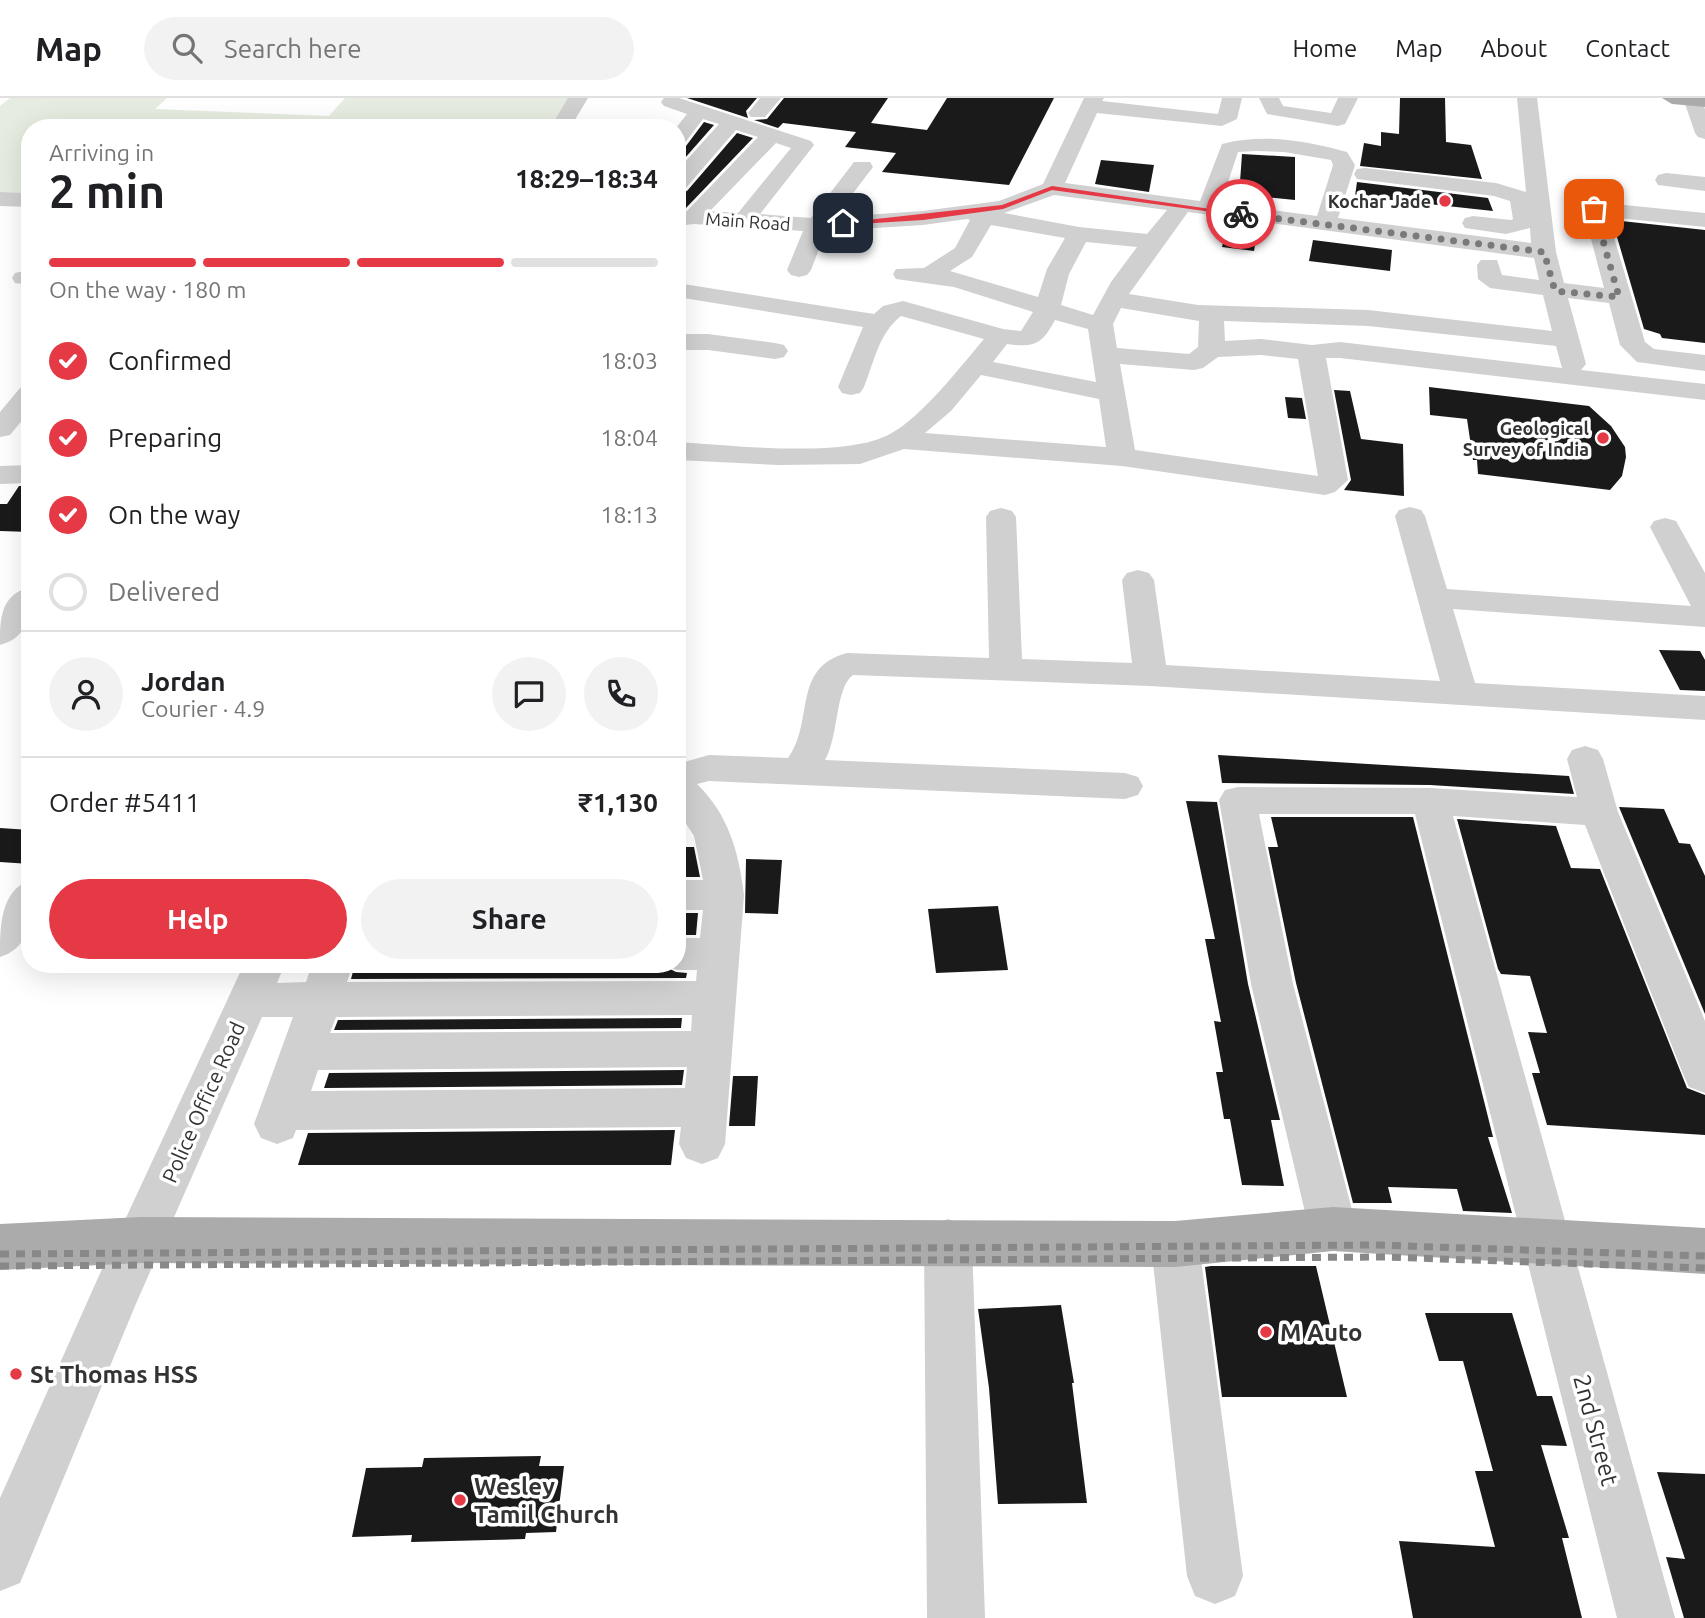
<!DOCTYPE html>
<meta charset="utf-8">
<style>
:root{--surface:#fff;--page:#f2f2f2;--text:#202124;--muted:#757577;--line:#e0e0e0;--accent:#e63946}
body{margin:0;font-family:Ubuntu,sans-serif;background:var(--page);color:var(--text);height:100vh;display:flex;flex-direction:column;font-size:26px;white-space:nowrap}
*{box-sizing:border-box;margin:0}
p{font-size:23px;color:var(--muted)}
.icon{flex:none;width:38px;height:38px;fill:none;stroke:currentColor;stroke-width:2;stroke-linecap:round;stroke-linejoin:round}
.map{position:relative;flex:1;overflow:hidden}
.sheet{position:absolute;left:21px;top:21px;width:665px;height:854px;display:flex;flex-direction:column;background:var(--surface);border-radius:28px;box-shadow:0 7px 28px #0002}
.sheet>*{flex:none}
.pin{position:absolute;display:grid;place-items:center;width:60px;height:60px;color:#fff;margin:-30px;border-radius:14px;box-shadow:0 4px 10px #0006}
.courier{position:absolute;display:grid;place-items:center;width:70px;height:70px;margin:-35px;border:5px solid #e63946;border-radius:50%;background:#fff;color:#222;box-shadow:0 2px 9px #0007}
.overview em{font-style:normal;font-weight:700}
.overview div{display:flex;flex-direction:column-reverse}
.overview{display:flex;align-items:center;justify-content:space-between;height:119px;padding:0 28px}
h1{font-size:46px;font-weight:700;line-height:52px}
.bar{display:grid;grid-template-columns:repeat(4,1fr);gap:10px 7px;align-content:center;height:84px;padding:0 28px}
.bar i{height:9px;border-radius:5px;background:var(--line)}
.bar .selected{background:var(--accent)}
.bar p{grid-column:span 4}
.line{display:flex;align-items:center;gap:18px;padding:0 28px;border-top:2px solid var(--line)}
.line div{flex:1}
.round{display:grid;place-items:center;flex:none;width:74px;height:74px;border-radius:37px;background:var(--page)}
ol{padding:0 28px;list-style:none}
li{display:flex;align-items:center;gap:21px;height:77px}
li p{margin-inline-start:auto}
li .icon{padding:7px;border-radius:50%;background:var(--accent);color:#fff;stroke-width:4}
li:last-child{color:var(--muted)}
li i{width:38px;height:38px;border:4px solid var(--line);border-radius:50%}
.action{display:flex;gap:14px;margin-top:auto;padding:14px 28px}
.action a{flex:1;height:80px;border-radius:42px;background:var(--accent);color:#fff;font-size:28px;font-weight:700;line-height:80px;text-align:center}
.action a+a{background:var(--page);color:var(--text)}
header{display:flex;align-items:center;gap:42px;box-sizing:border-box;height:98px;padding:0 35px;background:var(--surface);border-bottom:2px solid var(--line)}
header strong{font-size:33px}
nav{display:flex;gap:38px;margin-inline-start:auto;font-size:24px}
.search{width:490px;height:63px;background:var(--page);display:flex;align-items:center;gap:18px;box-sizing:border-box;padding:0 24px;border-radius:38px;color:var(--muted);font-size:26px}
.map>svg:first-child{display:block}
.green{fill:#e6ecdf}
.building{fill:#1a1a1a}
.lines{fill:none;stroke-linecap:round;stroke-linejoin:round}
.minor{fill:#d0d0d0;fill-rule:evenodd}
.major{fill:#ababab;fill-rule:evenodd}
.rail{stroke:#888;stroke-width:7;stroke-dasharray:9 7;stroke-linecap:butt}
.route{fill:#e63946}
.done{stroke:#7a7a7a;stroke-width:7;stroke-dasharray:0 12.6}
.poi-dot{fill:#e63946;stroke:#fff;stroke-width:2.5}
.labels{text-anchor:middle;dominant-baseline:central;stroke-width:7;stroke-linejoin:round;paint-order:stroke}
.far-poi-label{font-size:18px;font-weight:bold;fill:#333;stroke:#fff;text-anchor:end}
.far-street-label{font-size:18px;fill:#333;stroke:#fff}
.street-label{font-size:21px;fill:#333;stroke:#fff}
.near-poi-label{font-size:24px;font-weight:bold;fill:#333;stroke:#fff;text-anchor:start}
.near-street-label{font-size:24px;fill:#333;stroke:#fff}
</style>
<header>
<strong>Map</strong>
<div class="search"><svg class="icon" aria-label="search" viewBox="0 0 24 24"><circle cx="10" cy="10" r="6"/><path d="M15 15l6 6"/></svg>Search here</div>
<nav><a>Home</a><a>Map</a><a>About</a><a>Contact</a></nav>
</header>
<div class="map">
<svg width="1705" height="1520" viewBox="0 0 1705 1520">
<rect width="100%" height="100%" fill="#fff"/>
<!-- green -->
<path class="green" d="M10,0H167L155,11L329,18L345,0H574L556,30H30V95L0,94V8Z"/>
<!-- building -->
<path class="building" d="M687,0H757L746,13L748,20Z
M784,0H888L871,25L927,32L947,0H1054L1009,87L882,74L896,55L845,49L856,34L783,25L778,30L754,22L767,21Z
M1400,0H1445L1446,44L1471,47L1482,81L1360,68L1364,45L1381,48V34L1399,36Z
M704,24L714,27L677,69V50L686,48Z
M737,35L753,40L686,110L677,111V95L687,93Z
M1242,56L1295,59V102L1265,99L1263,108L1234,104L1240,84Z
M1101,62L1154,67L1149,94L1095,86Z
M1357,84L1488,100L1493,113L1355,98Z
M1229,122L1259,126L1254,153L1222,149Z
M1612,122L1705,132V245L1662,240L1660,236L1644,231Z
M1313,142L1392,152L1390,173L1309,163Z
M1429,289L1589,308L1611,328L1625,349L1626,359L1622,378L1610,392L1478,376L1477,362H1473L1467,321L1430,317Z
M1334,292L1350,293L1361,341L1403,346L1404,398L1344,392L1351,382Z
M1285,299L1302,300L1306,321L1288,320Z
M19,388H30V434L0,433V406H7Z
M1659,552L1700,553L1705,562V593L1680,592Z
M1218,657L1569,678L1574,696L1430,687L1222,685Z
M1186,703L1217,704L1248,886L1280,1022H1271L1284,1088L1242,1087L1230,1021H1224L1216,974H1223L1214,923L1221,924L1205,841H1215Z
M1619,709L1664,711L1679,745L1690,746L1705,778V916Z
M1271,719H1413L1493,1039H1488L1512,1115L1463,1113L1457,1091L1388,1089L1392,1105H1353L1296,885L1268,749H1278Z
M1457,721L1556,728L1571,770L1600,771L1687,990L1705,997V1037L1547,1027L1532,975H1540L1528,934L1547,935L1530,878L1501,876L1498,871Z
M0,730L30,732V766L0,764Z
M677,749H694L700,779H677Z
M746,761L782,762L778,816L745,815Z
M998,808L1008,872L936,875L928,811Z
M677,815H698L696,837H677Z
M355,866H660L676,874L687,875L686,880L351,881Z
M682,920L681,930L334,932L338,922Z
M684,972L682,987L324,990L329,975Z
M733,978H758L755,1028H729Z
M675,1032L671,1067H298L308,1035Z
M1211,1168H1316L1347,1299H1222L1205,1169Z
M1061,1207L1074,1285H1072L1087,1405L998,1406L989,1290L978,1211Z
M1425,1215H1512L1537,1298H1552L1567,1348L1541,1347L1569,1440H1562L1582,1520H1413L1399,1443L1495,1449L1475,1373H1493L1463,1263H1439Z
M541,1358L539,1368H564L556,1434L526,1435L525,1441L411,1444L412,1437L352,1439L366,1370L422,1369L424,1360Z
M1657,1374L1705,1376V1520H1684L1666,1459L1685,1461Z"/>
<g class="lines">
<!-- minor -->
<path class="minor" d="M568,0H588L570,30H550Z
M664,0H679L811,43L814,47L811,51L760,116L811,120L854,64H870L873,69L835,119L923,113L999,103L1043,86L1084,0H1104L1102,3L1218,16L1222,0H1242L1237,21L1222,28L1097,15L1065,85L1200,103L1222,46C1264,35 1306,43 1347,54L1355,67L1338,120L1531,145L1530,130L1506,136L1465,130L1462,125L1465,120L1473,118L1511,122L1513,121L1510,103L1494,98L1365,82L1357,81L1354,76L1357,71L1365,70L1496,85L1526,94L1517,0H1537L1556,154L1564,185L1604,190L1583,111L1586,106L1594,104L1705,115V129L1608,119L1645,244L1654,251L1705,257V273L1637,264L1620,247L1609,205L1568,200L1586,266L1581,272L1705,286V302L1340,260H1326L1348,382L1335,394L1325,397L1122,368L904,351L860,366L778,367L677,362V344C730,347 845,361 890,336C921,320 961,268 984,241L901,218C879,235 874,264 864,289L860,295L851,297L842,295L838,289L863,229L677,199V185L874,216L883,208L903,203L1003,231L1021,233L1033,214L954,189L896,181L893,176L896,171L924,170L955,150L970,122L967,121L923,127L826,133L811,172L807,177L799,179L791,177L787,172L803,133L694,126L677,128V114L687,113L758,39L736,32L685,91L677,92V73L719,26L703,21L684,46L677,48L676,30L687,16L664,8L661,4ZM776,45L791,50L738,115L710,113ZM1256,53L1284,54L1331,62L1333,67L1317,118L1221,105L1238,54ZM1054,97L1167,112L1147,136L1079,129L1004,115ZM1188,114L1534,160L1539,182L1502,177L1497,162H1481L1477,167L1478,181L1490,190L1543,197L1552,233L1368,212L1198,207L1129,196ZM991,127L1065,140L1047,171L1038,199L950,173L972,159ZM1086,144L1137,149L1111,184L1093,217L1061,207L1069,176ZM1121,210L1199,223L1198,249L1189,256L1117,250L1113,226ZM1055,222L1088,231L1096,284L993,264L1007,246C1035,250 1042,246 1055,222ZM1224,223L1368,228L1556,248L1562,270L1340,244L1312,247L1261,241L1225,243ZM1261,257L1298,261L1318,378L1135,352L1120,266L1194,272L1203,270L1218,259ZM981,277L1099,301L1106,349L925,335L951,313Z
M760,0H781L765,19H751L748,15Z
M1259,0H1279L1283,8L1331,15L1338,0H1358L1345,26L1338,28L1267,16Z
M1683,0L1701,2L1705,11V41L1698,39L1695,35Z
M1666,75L1705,79V93L1658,87L1655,82L1658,77Z
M0,94L30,95V109L0,108Z
M24,173H30V187L15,185L12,180L15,175Z
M677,236H708L775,245L784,247L788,253L784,259L775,261L708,252H677Z
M30,288V313L10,337L0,339V314L20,290Z
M30,367V385L0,386V368Z
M1410,409L1421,412L1425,418L1447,491L1691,508L1650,429L1654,423L1665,420L1676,423L1705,475V529L1453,511L1475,585L1705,598V622L1150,588L853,577C835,590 839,638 825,662L1125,675L1138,679L1143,688L1138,697L1125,701L709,683L697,686C729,717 739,755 744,797L725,1046L718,1060L702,1066L686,1060L679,1046L681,1029L296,1032L293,1040L277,1046L261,1040L254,1026L293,919H262L135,1208L20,1485L0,1493V1400L97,1182L244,866H285L277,885L306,884L312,866H353L347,884L696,883L697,872H677L662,866H677V840H700L703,812H677V782H703L694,738L677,712V666L709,657L788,660C815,623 791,570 847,555L989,560L986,419L990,413L1001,410L1012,413L1016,419L1022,561L1132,565L1122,482L1127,475L1138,472L1149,475L1154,482L1166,567L1440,583L1395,418L1399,412ZM692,917L691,933L330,935L336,919ZM687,969L685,990L311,993L318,972Z
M30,489C30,515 30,539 0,547C0,521 0,497 30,489Z
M1585,648L1598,652L1603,661L1618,714L1705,923V995L1689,989L1683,976L1585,727L1453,718L1675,1520H1617L1415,716H1259L1293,886L1357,1131L1350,1147L1333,1153L1316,1147L1309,1131L1251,886L1219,702L1225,692L1238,689L1430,690L1577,699L1567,661L1572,652Z
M30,782C30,813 36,847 0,859C0,829 0,793 30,782Z
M948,1121L965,1128L972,1144L985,1520H927L924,1144L931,1128Z
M1175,1123L1192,1130L1199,1146L1243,1478L1235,1498L1215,1506L1195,1498L1187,1478L1151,1146L1158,1130Z"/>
<!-- major -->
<path class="major" d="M1662,0H1705V9L1672,6Z
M1333,1109L1705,1130V1176L1333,1153L1175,1169L141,1165L0,1172V1126L141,1119L1175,1123Z"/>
<!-- rail -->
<path class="rail" d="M0,1156L1375,1147L1705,1158
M0,1168L1385,1159L1705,1170"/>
</g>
<!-- route -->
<path class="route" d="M1052,88L1245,116L1241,118L1052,92L1003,111L923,122L843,127L840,125L1002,107Z"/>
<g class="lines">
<!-- done -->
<path class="done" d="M1241,116L1544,154L1555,193L1619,199L1594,111"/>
</g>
<!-- markers -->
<g class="poi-dot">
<circle cx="1445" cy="103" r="7"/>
<circle cx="1603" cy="340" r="7"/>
<circle cx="1266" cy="1234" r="7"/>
<circle cx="16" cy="1276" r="7"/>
<circle cx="460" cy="1402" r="7"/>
</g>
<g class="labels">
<!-- far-poi labels -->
<g class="far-poi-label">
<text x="1431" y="103">Kochar Jade</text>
<text x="1589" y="330">Geological<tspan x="1589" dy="21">Survey of India</tspan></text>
</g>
<!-- far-street labels -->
<g class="far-street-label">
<text transform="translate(748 123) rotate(4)">Main Road</text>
</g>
<!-- street labels -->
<g class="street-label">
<text transform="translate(203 1004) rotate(-66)">Police Office Road</text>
</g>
<!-- near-poi labels -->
<g class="near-poi-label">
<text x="1280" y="1234">M Auto</text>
<text x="30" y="1276">St Thomas HSS</text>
<text x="474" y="1388">Wesley<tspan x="474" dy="28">Tamil Church</tspan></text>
</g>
<!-- near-street labels -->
<g class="near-street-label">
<text transform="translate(1596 1332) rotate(75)">2nd Street</text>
</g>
</g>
</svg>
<div class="pin" style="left:1594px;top:111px;background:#ea580c"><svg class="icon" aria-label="bag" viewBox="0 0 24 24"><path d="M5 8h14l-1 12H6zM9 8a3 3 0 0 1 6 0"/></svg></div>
<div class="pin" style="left:843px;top:125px;background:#1f2937"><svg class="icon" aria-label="home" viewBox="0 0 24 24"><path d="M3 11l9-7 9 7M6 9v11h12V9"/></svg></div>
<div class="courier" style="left:1241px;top:116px"><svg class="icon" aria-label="bike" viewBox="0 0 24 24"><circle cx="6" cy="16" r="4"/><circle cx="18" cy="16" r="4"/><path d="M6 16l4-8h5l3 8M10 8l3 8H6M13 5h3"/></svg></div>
<section class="sheet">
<div class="overview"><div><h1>2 min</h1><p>Arriving in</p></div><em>18:29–18:34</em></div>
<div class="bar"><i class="selected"></i><i class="selected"></i><i class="selected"></i><i></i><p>On the way · 180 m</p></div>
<ol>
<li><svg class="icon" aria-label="check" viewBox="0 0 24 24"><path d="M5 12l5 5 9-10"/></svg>Confirmed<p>18:03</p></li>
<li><svg class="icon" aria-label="check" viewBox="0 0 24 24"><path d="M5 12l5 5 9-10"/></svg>Preparing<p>18:04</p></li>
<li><svg class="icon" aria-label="check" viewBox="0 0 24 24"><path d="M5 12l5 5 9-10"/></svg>On the way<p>18:13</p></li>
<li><i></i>Delivered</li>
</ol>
<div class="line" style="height:126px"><a class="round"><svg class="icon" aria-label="person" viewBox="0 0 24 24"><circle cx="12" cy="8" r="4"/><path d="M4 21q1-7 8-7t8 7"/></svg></a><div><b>Jordan</b><p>Courier · 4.9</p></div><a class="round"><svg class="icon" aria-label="chat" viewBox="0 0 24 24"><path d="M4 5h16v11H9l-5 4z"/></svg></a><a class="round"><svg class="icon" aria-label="phone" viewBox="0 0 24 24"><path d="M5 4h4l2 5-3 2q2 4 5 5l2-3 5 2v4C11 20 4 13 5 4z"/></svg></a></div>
<div class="line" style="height:91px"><div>Order #5411</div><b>₹1,130</b></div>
<div class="action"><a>Help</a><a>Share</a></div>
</section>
</div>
